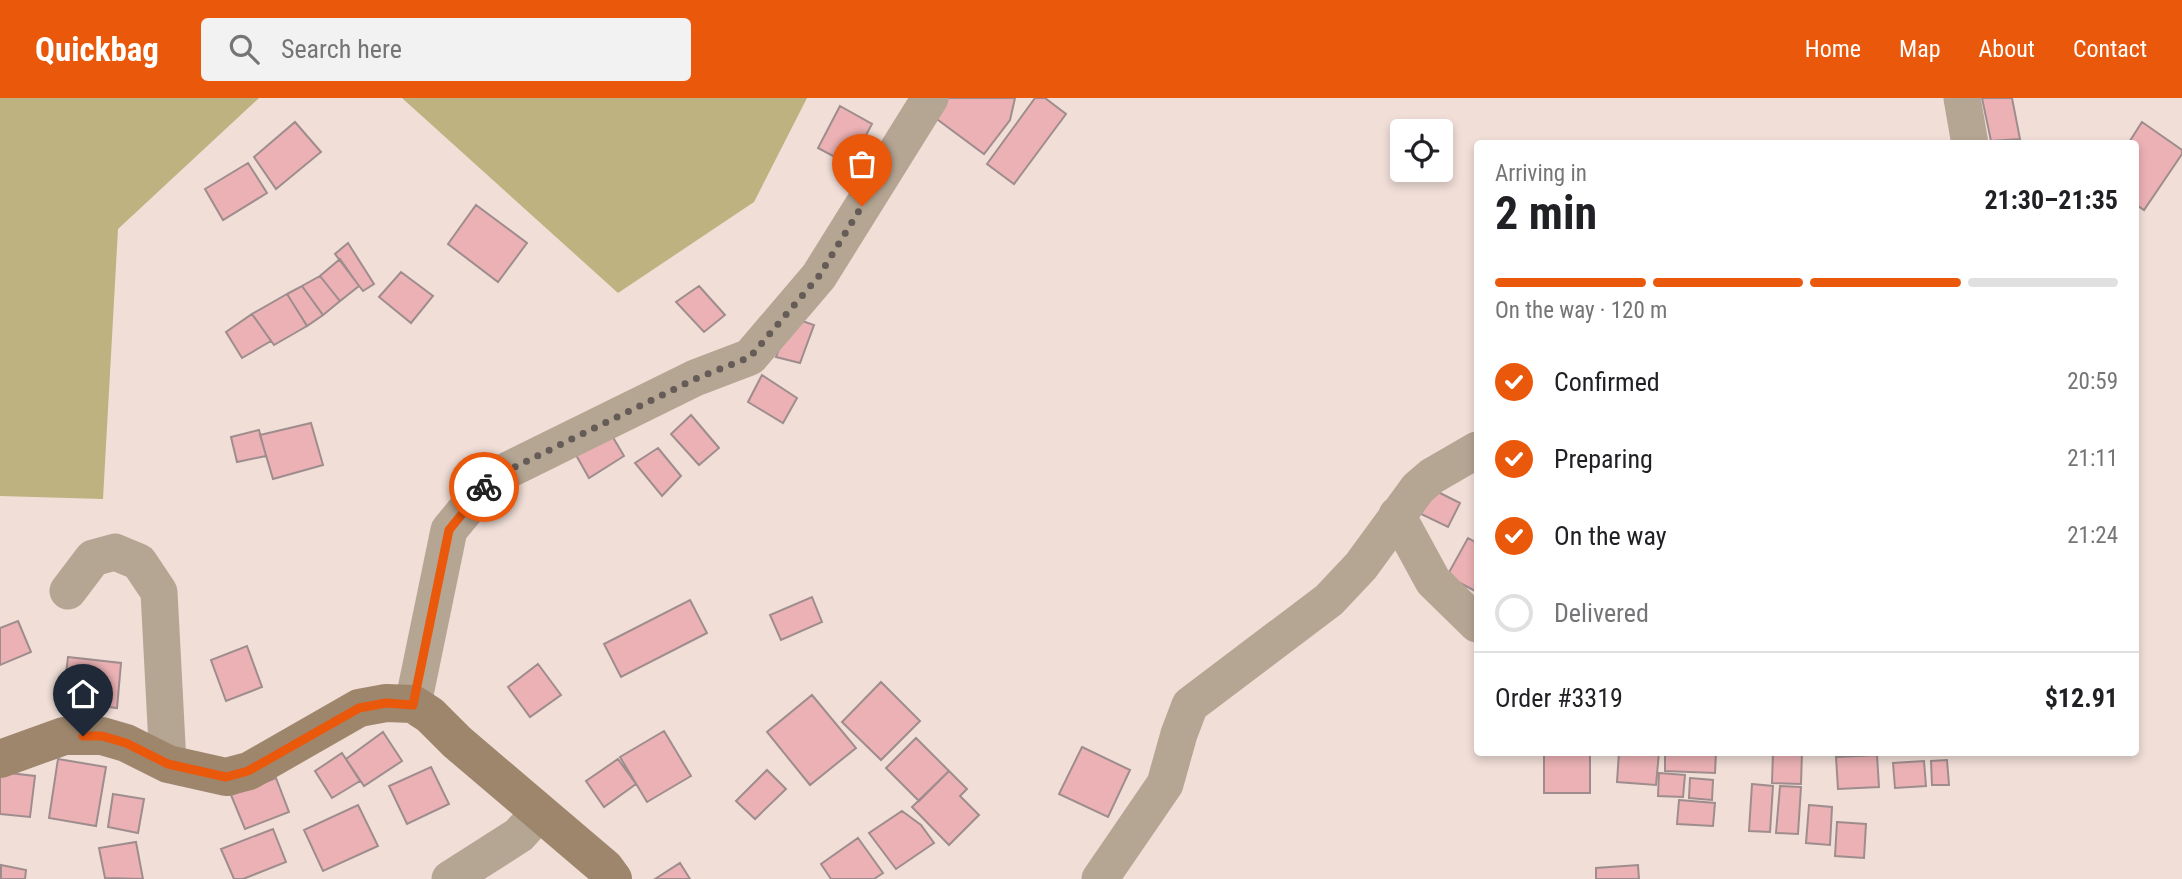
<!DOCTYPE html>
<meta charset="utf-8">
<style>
:root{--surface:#fff;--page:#f2f2f2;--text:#202124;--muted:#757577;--line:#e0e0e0;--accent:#ea580c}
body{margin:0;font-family:"Roboto Condensed",sans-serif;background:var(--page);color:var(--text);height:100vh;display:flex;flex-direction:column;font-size:26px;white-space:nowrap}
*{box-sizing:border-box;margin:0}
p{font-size:23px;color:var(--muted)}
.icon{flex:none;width:38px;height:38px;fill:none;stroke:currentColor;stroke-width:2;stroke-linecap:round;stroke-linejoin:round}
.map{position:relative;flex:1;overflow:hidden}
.drawer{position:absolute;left:1474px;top:42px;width:665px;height:616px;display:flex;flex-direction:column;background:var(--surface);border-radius:7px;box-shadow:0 4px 10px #0003}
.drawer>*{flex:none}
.controls{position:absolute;left:1390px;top:21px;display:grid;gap:14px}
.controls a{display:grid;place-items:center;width:63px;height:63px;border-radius:7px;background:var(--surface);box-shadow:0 4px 10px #0003;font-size:35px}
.pin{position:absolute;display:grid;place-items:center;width:60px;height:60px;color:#fff;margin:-72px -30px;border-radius:50% 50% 50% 0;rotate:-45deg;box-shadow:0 0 7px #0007}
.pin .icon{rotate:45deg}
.courier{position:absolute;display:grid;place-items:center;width:70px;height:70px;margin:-35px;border:5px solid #ea580c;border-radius:50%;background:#fff;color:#222;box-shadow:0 2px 9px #0007}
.overview em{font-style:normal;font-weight:700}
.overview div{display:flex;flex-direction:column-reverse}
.overview{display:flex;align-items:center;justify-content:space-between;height:119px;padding:0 21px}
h1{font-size:46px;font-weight:700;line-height:52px}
.bar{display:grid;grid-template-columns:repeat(4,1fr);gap:10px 7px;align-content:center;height:84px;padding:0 21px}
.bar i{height:9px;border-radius:5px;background:var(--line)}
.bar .current{background:var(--accent)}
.bar p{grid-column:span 4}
.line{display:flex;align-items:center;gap:18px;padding:0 21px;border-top:2px solid var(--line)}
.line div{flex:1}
ol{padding:0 21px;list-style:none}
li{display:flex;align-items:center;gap:21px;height:77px}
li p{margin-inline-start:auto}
li .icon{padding:7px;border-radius:50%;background:var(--accent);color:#fff;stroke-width:4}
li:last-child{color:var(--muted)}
li i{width:38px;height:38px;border:4px solid var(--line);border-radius:50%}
header{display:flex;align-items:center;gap:42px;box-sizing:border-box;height:98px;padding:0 35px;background:var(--accent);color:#fff}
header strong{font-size:33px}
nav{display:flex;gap:38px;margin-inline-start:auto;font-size:24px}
.search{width:490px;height:63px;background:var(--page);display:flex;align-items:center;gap:18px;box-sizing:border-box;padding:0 24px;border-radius:7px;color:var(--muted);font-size:26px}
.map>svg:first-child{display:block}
.forest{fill:#beb280}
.building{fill:#ebb1b4;stroke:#9f8d8e;stroke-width:2}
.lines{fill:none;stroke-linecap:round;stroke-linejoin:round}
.minor{stroke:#b5a593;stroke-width:37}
.secondary{stroke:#9e866d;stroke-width:38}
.done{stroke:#655b57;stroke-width:7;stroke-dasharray:0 12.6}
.route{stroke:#ea580c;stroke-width:9}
</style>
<header>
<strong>Quickbag</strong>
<div class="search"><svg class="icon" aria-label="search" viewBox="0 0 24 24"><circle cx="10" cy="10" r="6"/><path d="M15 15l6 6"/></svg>Search here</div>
<nav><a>Home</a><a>Map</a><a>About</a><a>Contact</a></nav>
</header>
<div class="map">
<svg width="2182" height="781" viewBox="0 0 2182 781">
<rect width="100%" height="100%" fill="#f0ded7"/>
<!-- forest -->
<path class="forest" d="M0,0H259L118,131L103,401L0,398Z
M402,0H807L754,104L618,195Z"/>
<!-- building -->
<path class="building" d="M944,0H1015L1010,22L984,56L934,19Z
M1035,0H1045L1066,16L1014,86L987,66Z
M1982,0H2012L2020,41L1991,43Z
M840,8L872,26L850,67L818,50Z
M295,24L321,54L276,91L254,59Z
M2142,24L2182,52V56L2144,112L2135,106V46H2128Z
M248,65L267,95L223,122L205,91Z
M476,107L527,145L498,184L448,146Z
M348,145L374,186L363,193L335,156Z
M340,161L359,188L340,203L320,178Z
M401,174L433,198L411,225L379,199Z
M320,178L340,203L323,217L302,188Z
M302,188L323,217L307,228L287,196Z
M699,188L725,217L704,234L676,204Z
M287,196L307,228L274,247L252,216Z
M252,216L271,243L242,260L226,234Z
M791,219L814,227L800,265L776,259Z
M762,277L797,300L783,325L748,304Z
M691,317L719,350L699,367L671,336Z
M311,325L323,367L273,381L260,337Z
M259,332L266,358L237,364L231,339Z
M611,336L624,358L589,380L576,357Z
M658,350L681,378L662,398L635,365Z
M1428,389L1460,405L1448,429L1417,414Z
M1468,440L1477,445V494L1447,478Z
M812,499L822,524L781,542L770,517Z
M690,502L707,535L621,579L604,546Z
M18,523L31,554L0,567V530Z
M247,548L262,589L226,603L211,562Z
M68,559L121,565L117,610L63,603Z
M538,566L561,597L530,619L508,589Z
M881,584L920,623L881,662L842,624Z
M812,597L856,650L810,687L767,634Z
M664,633L691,678L647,704L620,659Z
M383,634L402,663L364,688L346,661Z
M916,640L949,673L919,703L886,670Z
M1082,649L1130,672L1108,719L1059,696Z
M1544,654H1590V695H1544Z
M1619,654H1659L1656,687L1617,684Z
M1665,654H1716L1715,675L1665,673Z
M1773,654H1802L1801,686L1772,685Z
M342,655L360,683L332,700L315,673Z
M1877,657L1879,689L1838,691L1836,659Z
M58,661L106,669L96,728L49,720Z
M618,661L636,686L604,709L586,683Z
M1947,662L1949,687H1932L1931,663Z
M1924,663L1926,688L1895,690L1893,665Z
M431,669L449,706L407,726L389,688Z
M767,672L786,691L755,721L736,703Z
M949,673L967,691L960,698L979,717L949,747L912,709Z
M0,674L35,678L30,719L0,716Z
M1659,675L1685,677L1683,699L1658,698Z
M276,680L289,714L245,731L231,697Z
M1690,680L1713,682L1712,702L1689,700Z
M1752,686L1773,688L1770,734L1749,733Z
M1780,688L1801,689L1798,736L1776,735Z
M113,696L144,701L138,735L108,729Z
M1679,702L1715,705L1713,728L1677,726Z
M358,707L378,748L323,773L304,732Z
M1809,707L1832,709L1830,747L1806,745Z
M902,713L921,727L934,745L896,771L869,735Z
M1837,724L1866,726L1864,760L1835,758Z
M273,731L286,764L243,781H234L221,751Z
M858,740L883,775L874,781H831L821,766Z
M136,744L143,781L105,780L99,750Z
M680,765L690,781H655Z
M1,767L26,772L25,781H1Z
M1638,767L1639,781H1596V770Z"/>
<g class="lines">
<!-- minor -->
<path class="minor" d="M1962,0L1970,46
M1397,417L1433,483L1477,526
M68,493L93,460L115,454L139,464L159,494L168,666
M413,606L449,432L492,380L695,280L750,259L819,178L930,0
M450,781L519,737L538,716
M1100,781L1165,686L1179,636L1190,607L1329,502L1361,468L1418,390L1432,378L1477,352"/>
<!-- secondary -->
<path class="secondary" d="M0,661L64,638H102L126,645L168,666L226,679L249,673L359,610L386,605L413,606L430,617L457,644L605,770L613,781"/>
</g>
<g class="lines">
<!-- done -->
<path class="done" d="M484,389L492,380L695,281L750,259L819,178L862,108"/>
<!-- route -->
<path class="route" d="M83,638H102L126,645L168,666L226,679L248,673L359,610L386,605L413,607L449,432L484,389"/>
</g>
</svg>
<div class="controls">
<a><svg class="icon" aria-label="locate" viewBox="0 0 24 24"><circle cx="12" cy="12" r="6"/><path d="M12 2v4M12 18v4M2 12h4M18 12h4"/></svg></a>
</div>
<div class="pin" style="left:862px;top:108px;background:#ea580c"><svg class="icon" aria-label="bag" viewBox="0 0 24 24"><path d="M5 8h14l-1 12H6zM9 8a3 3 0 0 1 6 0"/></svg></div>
<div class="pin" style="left:83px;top:638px;background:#1f2937"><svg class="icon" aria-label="home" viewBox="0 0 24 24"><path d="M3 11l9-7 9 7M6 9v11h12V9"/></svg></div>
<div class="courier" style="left:484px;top:389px"><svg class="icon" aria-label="bike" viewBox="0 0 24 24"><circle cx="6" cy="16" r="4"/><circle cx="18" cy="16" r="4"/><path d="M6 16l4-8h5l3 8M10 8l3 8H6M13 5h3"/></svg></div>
<section class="drawer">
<div class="overview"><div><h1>2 min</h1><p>Arriving in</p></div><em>21:30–21:35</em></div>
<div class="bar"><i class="current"></i><i class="current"></i><i class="current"></i><i></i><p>On the way · 120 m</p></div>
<ol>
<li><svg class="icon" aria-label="check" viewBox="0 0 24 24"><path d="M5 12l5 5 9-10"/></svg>Confirmed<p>20:59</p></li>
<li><svg class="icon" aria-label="check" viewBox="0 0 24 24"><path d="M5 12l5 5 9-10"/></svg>Preparing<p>21:11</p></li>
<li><svg class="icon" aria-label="check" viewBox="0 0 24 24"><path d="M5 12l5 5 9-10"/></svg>On the way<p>21:24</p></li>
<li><i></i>Delivered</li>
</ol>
<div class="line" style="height:91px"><div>Order #3319</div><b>$12.91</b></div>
</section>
</div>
